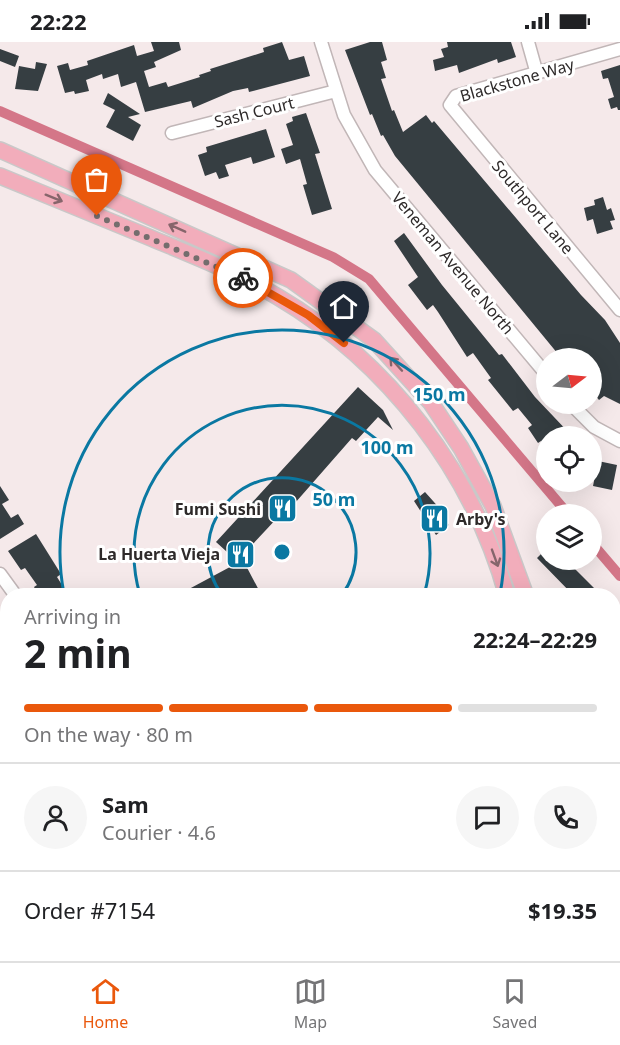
<!DOCTYPE html>
<meta charset="utf-8">
<style>
:root{--surface:#fff;--page:#f6f6f6;--text:#202124;--muted:#757577;--line:#e0e0e0;--accent:#ea580c}
body{margin:0;font-family:"Noto Sans",sans-serif;background:var(--page);color:var(--text);height:100vh;display:flex;flex-direction:column;font-size:22px;white-space:nowrap}
*{box-sizing:border-box;margin:0}
p{font-size:20px;color:var(--muted)}
.icon{flex:none;width:33px;height:33px;fill:none;stroke:currentColor;stroke-width:2;stroke-linecap:round;stroke-linejoin:round}
.map{position:relative;flex:1;overflow:hidden}
.details{position:absolute;left:0px;top:546px;width:621px;height:374px;display:flex;flex-direction:column;background:var(--surface);border-radius:24px 24px 0 0;box-shadow:0 6px 24px #0002}
.details>*{flex:none}
.needle{width:39px;rotate:74deg}
.controls{position:absolute;left:536px;top:306px;display:grid;gap:12px}
.controls a{display:grid;place-items:center;width:66px;height:66px;border-radius:50%;background:var(--surface);box-shadow:0 6px 24px #0002;font-size:30px}
.pin{position:absolute;display:grid;place-items:center;width:51px;height:51px;color:#fff;margin:-62px -26px;border-radius:50% 50% 50% 0;rotate:-45deg;box-shadow:0 0 6px #0007}
.pin .icon{rotate:45deg}
.courier{position:absolute;display:grid;place-items:center;width:60px;height:60px;margin:-30px;border:4px solid #ea580c;border-radius:50%;background:#fff;color:#222;box-shadow:0 2px 8px #0007}
.headline em{font-style:normal;font-weight:700}
.headline div{display:flex;flex-direction:column-reverse}
.headline{display:flex;align-items:center;justify-content:space-between;height:102px;padding:0 24px}
h1{font-size:39px;font-weight:700;line-height:45px}
.bar{display:grid;grid-template-columns:repeat(4,1fr);gap:9px 6px;align-content:center;height:72px;padding:0 24px}
.bar i{height:8px;border-radius:4px;background:var(--line)}
.bar .selected{background:var(--accent)}
.bar p{grid-column:span 4}
.line{display:flex;align-items:center;gap:15px;padding:0 24px;border-top:2px solid var(--line)}
.line div{flex:1}
.round{display:grid;place-items:center;flex:none;width:63px;height:63px;border-radius:32px;background:var(--page)}
.status{display:flex;justify-content:space-between;align-items:center;height:42px;padding:0 30px;background:var(--surface);direction:ltr}
.status svg{height:16px;fill:currentColor}
.tabs{display:flex;justify-content:space-around;align-items:center;height:84px;border-top:2px solid var(--line);background:var(--surface);font-size:16px;color:var(--muted)}
.tabs a{display:grid;justify-items:center;gap:3px}
.tabs .selected{color:var(--accent)}
.map>svg:first-child{display:block}
.lines{fill:none;stroke-linecap:round;stroke-linejoin:round}
.canal{stroke:#d47688;stroke-width:10}
.building{fill:#363e42}
.minor-casing{stroke:#c1b6b7;stroke-width:15}
.major-casing{stroke:#c9c8c8;stroke-width:18}
.minor{stroke:#fff;stroke-width:12}
.major{stroke:#f2adbb;stroke-width:15}
.oneway{stroke:#86656b}
.done{stroke:#746d6d;stroke-width:6;stroke-dasharray:0 10.8}
.route{stroke:#ea580c;stroke-width:8}
.ring{fill:none;stroke:#0a78a2;stroke-width:3}
.labels{text-anchor:middle;dominant-baseline:central;stroke-width:6;stroke-linejoin:round;paint-order:stroke}
.street-label{font-size:16px;fill:#2e2a2a;stroke:#fff}
.poi-label{font-size:16px;font-weight:bold;fill:#2e2a2a;stroke:#fff;text-anchor:end}
.centre{fill:#0a78a2;stroke:#fff;stroke-width:3}
.ring-label{font-size:18px;text-anchor:middle;font-weight:bold;fill:#0a78a2;stroke:#fff;stroke-width:6;stroke-linejoin:round;paint-order:stroke}
</style>
<div class="status"><b>22:22</b><svg viewBox="0 0 49 12"><path d="M0 12V9h3v3zM5 12V6h3v6zM10 12V3h3v9zM15 12V0h3v12zM26 1h20v11H26zM47 4h2v5h-2z"/></svg></div>
<div class="map">
<svg width="620" height="919" viewBox="0 0 620 919">
<rect width="100%" height="100%" fill="#f5e9ea"/>
<g class="lines">
<!-- canal -->
<path class="canal" d="M0,69L333,215L369,237L568,472
M591,500L620,534"/>
</g>
<!-- building -->
<path class="building" d="M151,0H179L181,8L154,20L156,25L144,29L149,45L166,40L168,45L200,35L199,33L211,29L210,27L264,10L263,6L282,0L289,18L304,14L310,34L249,50L248,46L233,49L193,66L191,59L145,70L136,40L121,45L118,32L103,37L102,32L86,38L89,49L75,52L74,49L65,51L57,24L68,21L70,28L88,23L87,19L134,3L137,14L154,9Z
M370,0H382L387,18L381,20L386,36L381,37L392,69L394,68L403,90L426,73L432,81L434,79L581,253L605,278L620,301V362L604,354L599,358L591,348V316H563L558,312L395,114L383,93L381,94L372,72L370,73L345,8Z
M447,0H511L516,15L498,21L497,17L459,31L457,23L435,29L433,18L444,15L441,7L448,5Z
M0,7L19,14L15,25L0,19Z
M36,20L47,22L38,49L15,47L19,24L35,27Z
M620,23V68H618L617,65L611,67L608,57L614,55L608,36L603,37L601,29Z
M108,51L140,72L128,75L141,83L133,99L106,85L115,68L103,62Z
M306,71L320,111L315,112L332,167L312,173L303,143L307,142L300,117L286,122L281,107L293,103L286,82L293,79L292,75Z
M266,87L275,115L253,122L251,115L225,123L229,134L219,137L216,130L205,134L198,113L207,110L206,105Z
M603,155L607,168L611,166L615,178L610,179L613,187L597,192L593,177L587,179L584,166L595,163L594,158Z
M404,191L442,243L499,313L502,312L535,355L572,394H546V406L541,399L538,401L528,386L532,383L518,366L513,369L488,338L491,336L473,311L467,315L438,270L433,263L427,268L408,243L418,235L394,199Z
M358,345L383,368L393,388L378,375L356,399L352,396L281,477L279,474L237,519L216,500Z
M598,419L617,423L612,448L593,444Z
M0,444L9,458L2,462L11,476L18,472L24,482L0,497Z
M425,450L442,469L440,470L449,483L436,493L414,459Z
M36,492L61,532L57,535L69,554H39L34,545L37,543L25,526L21,528L8,509Z
M546,507V518H566L602,554H574L537,516Z
M243,518L262,554H193L189,547Z
M8,638V717H6L0,699V641Z
M8,884V905L0,907V886Z"/>
<g class="lines">
<defs>
<path id="minor" d="M321,0L344,73L375,128L546,332
M528,0L537,32
M620,7L456,54L450,63L620,268
M172,91L336,49
M571,362L594,385L620,399
M0,532L16,554
M0,768L8,766
M0,788L8,813
M275,912L280,919
M52,919L75,912"/>
<path id="major" d="M0,108L291,238L374,298L431,361L461,406L493,464L526,554
M0,134C50,155 101,175 151,196C194,214 238,231 278,255C388,320 473,430 507,554
M614,668L620,666
M0,852L8,850
M584,912L586,919"/>
</defs>
<!-- minor casing -->
<use href="#minor" class="minor-casing"/>
<!-- major casing -->
<use href="#major" class="major-casing"/>
<!-- minor -->
<use href="#minor" class="minor"/>
<!-- major -->
<use href="#major" class="major"/>
</g>
<!-- one-way arrows -->
<defs><path id="oneway-shaft" d="M-6 0H5M1.5-3L5.5 0L1.5 3" fill="none" stroke-width="1.6" stroke-linecap="round" stroke-linejoin="round" transform="scale(1.5)"/></defs>
<g class="oneway">
<use href="#oneway-shaft" transform="translate(54 156) rotate(22)"/>
<use href="#oneway-shaft" transform="translate(177 186) rotate(-156)"/>
<use href="#oneway-shaft" transform="translate(396 322) rotate(-132)"/>
<use href="#oneway-shaft" transform="translate(495 516) rotate(70)"/>
</g>
<g class="lines">
<!-- done -->
<path class="done" d="M97,174L243,236"/>
<!-- route -->
<path class="route" d="M243,236L308,273L344,301"/>
</g>
<!-- distance rings -->
<g class="ring">
<path d="M222 553A74 74 0 1 1 342 553"/>
<path d="M140 553A148 148 0 1 1 424 553"/>
<path d="M64 552A222 222 0 1 1 500 552"/>
</g>
<!-- icons -->
<defs>
<symbol id="restaurant-square" viewBox="-11 -11 22 22"><rect x="-9" y="-9" width="18" height="18" rx="4" fill="#0a78a2" stroke="#fff"/><path d="M-5-6h1v4h1v-4h1v4h1v-4h1v5L-1.5 .5V6h-2V.5L-5-1ZM5-6V6H3V1.5H1.5Q1.5-4 5-6Z" fill="#fff"/></symbol>
</defs>
<g fill-rule="evenodd">
<use href="#restaurant-square" x="266" y="450" width="33" height="33"/>
<use href="#restaurant-square" x="418" y="460" width="33" height="33"/>
<use href="#restaurant-square" x="224" y="496" width="33" height="33"/>
</g>
<g class="labels">
<!-- street labels -->
<g class="street-label">
<text transform="translate(517 38) rotate(-16)">Blackstone Way</text>
<text transform="translate(254 70) rotate(-14)">Sash Court</text>
<text transform="translate(533 165) rotate(50)">Southport Lane</text>
<text transform="translate(453 221) rotate(50)">Veneman Avenue North</text>
</g>
<!-- poi labels -->
<g class="poi-label">
<text x="261" y="467">Fumi Sushi</text>
<text x="456" y="477" text-anchor="start">Arby's</text>
<text x="220" y="512">La Huerta Vieja</text>
</g>
</g>
<circle cx="282" cy="510" r="9" class="centre"/>
<g class="ring-label">
<text x="439" y="359">150 m</text>
<text x="387" y="412">100 m</text>
<text x="334" y="464">50 m</text>
</g>
</svg>
<div class="controls">
<a><svg class="needle" viewBox="-14 -14 28 28"><path d="M0-13l5 13h-10z" fill="#e53935"/><path d="M0 13l5-13h-10z" fill="#757577"/></svg></a>
<a><svg class="icon" aria-label="locate" viewBox="0 0 24 24"><circle cx="12" cy="12" r="6"/><path d="M12 2v4M12 18v4M2 12h4M18 12h4"/></svg></a>
<a><svg class="icon" aria-label="layers" viewBox="0 0 24 24"><path d="M12 4l9 5-9 5-9-5zM3 14l9 5 9-5"/></svg></a>
</div>
<div class="pin" style="left:97px;top:174px;background:#ea580c"><svg class="icon" aria-label="bag" viewBox="0 0 24 24"><path d="M5 8h14l-1 12H6zM9 8a3 3 0 0 1 6 0"/></svg></div>
<div class="pin" style="left:344px;top:301px;background:#1f2937"><svg class="icon" aria-label="home" viewBox="0 0 24 24"><path d="M3 11l9-7 9 7M6 9v11h12V9"/></svg></div>
<div class="courier" style="left:243px;top:236px"><svg class="icon" aria-label="bike" viewBox="0 0 24 24"><circle cx="6" cy="16" r="4"/><circle cx="18" cy="16" r="4"/><path d="M6 16l4-8h5l3 8M10 8l3 8H6M13 5h3"/></svg></div>
<section class="details">
<div class="headline"><div><h1>2 min</h1><p>Arriving in</p></div><em>22:24–22:29</em></div>
<div class="bar"><i class="selected"></i><i class="selected"></i><i class="selected"></i><i></i><p>On the way · 80 m</p></div>
<div class="line" style="height:108px"><a class="round"><svg class="icon" aria-label="person" viewBox="0 0 24 24"><circle cx="12" cy="8" r="4"/><path d="M4 21q1-7 8-7t8 7"/></svg></a><div><b>Sam</b><p>Courier · 4.6</p></div><a class="round"><svg class="icon" aria-label="chat" viewBox="0 0 24 24"><path d="M4 5h16v11H9l-5 4z"/></svg></a><a class="round"><svg class="icon" aria-label="phone" viewBox="0 0 24 24"><path d="M5 4h4l2 5-3 2q2 4 5 5l2-3 5 2v4C11 20 4 13 5 4z"/></svg></a></div>
<div class="line" style="height:78px"><div>Order #7154</div><b>$19.35</b></div>
</section>
</div>
<nav class="tabs">
<a class="selected"><svg class="icon" aria-label="home" viewBox="0 0 24 24"><path d="M3 11l9-7 9 7M6 9v11h12V9"/></svg>Home</a>
<a><svg class="icon" aria-label="map" viewBox="0 0 24 24"><path d="M3 6l6-2 6 2 6-2v14l-6 2-6-2-6 2zM9 4v14M15 6v14"/></svg>Map</a>
<a><svg class="icon" aria-label="saved" viewBox="0 0 24 24"><path d="M7 4h10v16l-5-4-5 4z"/></svg>Saved</a>
</nav>
